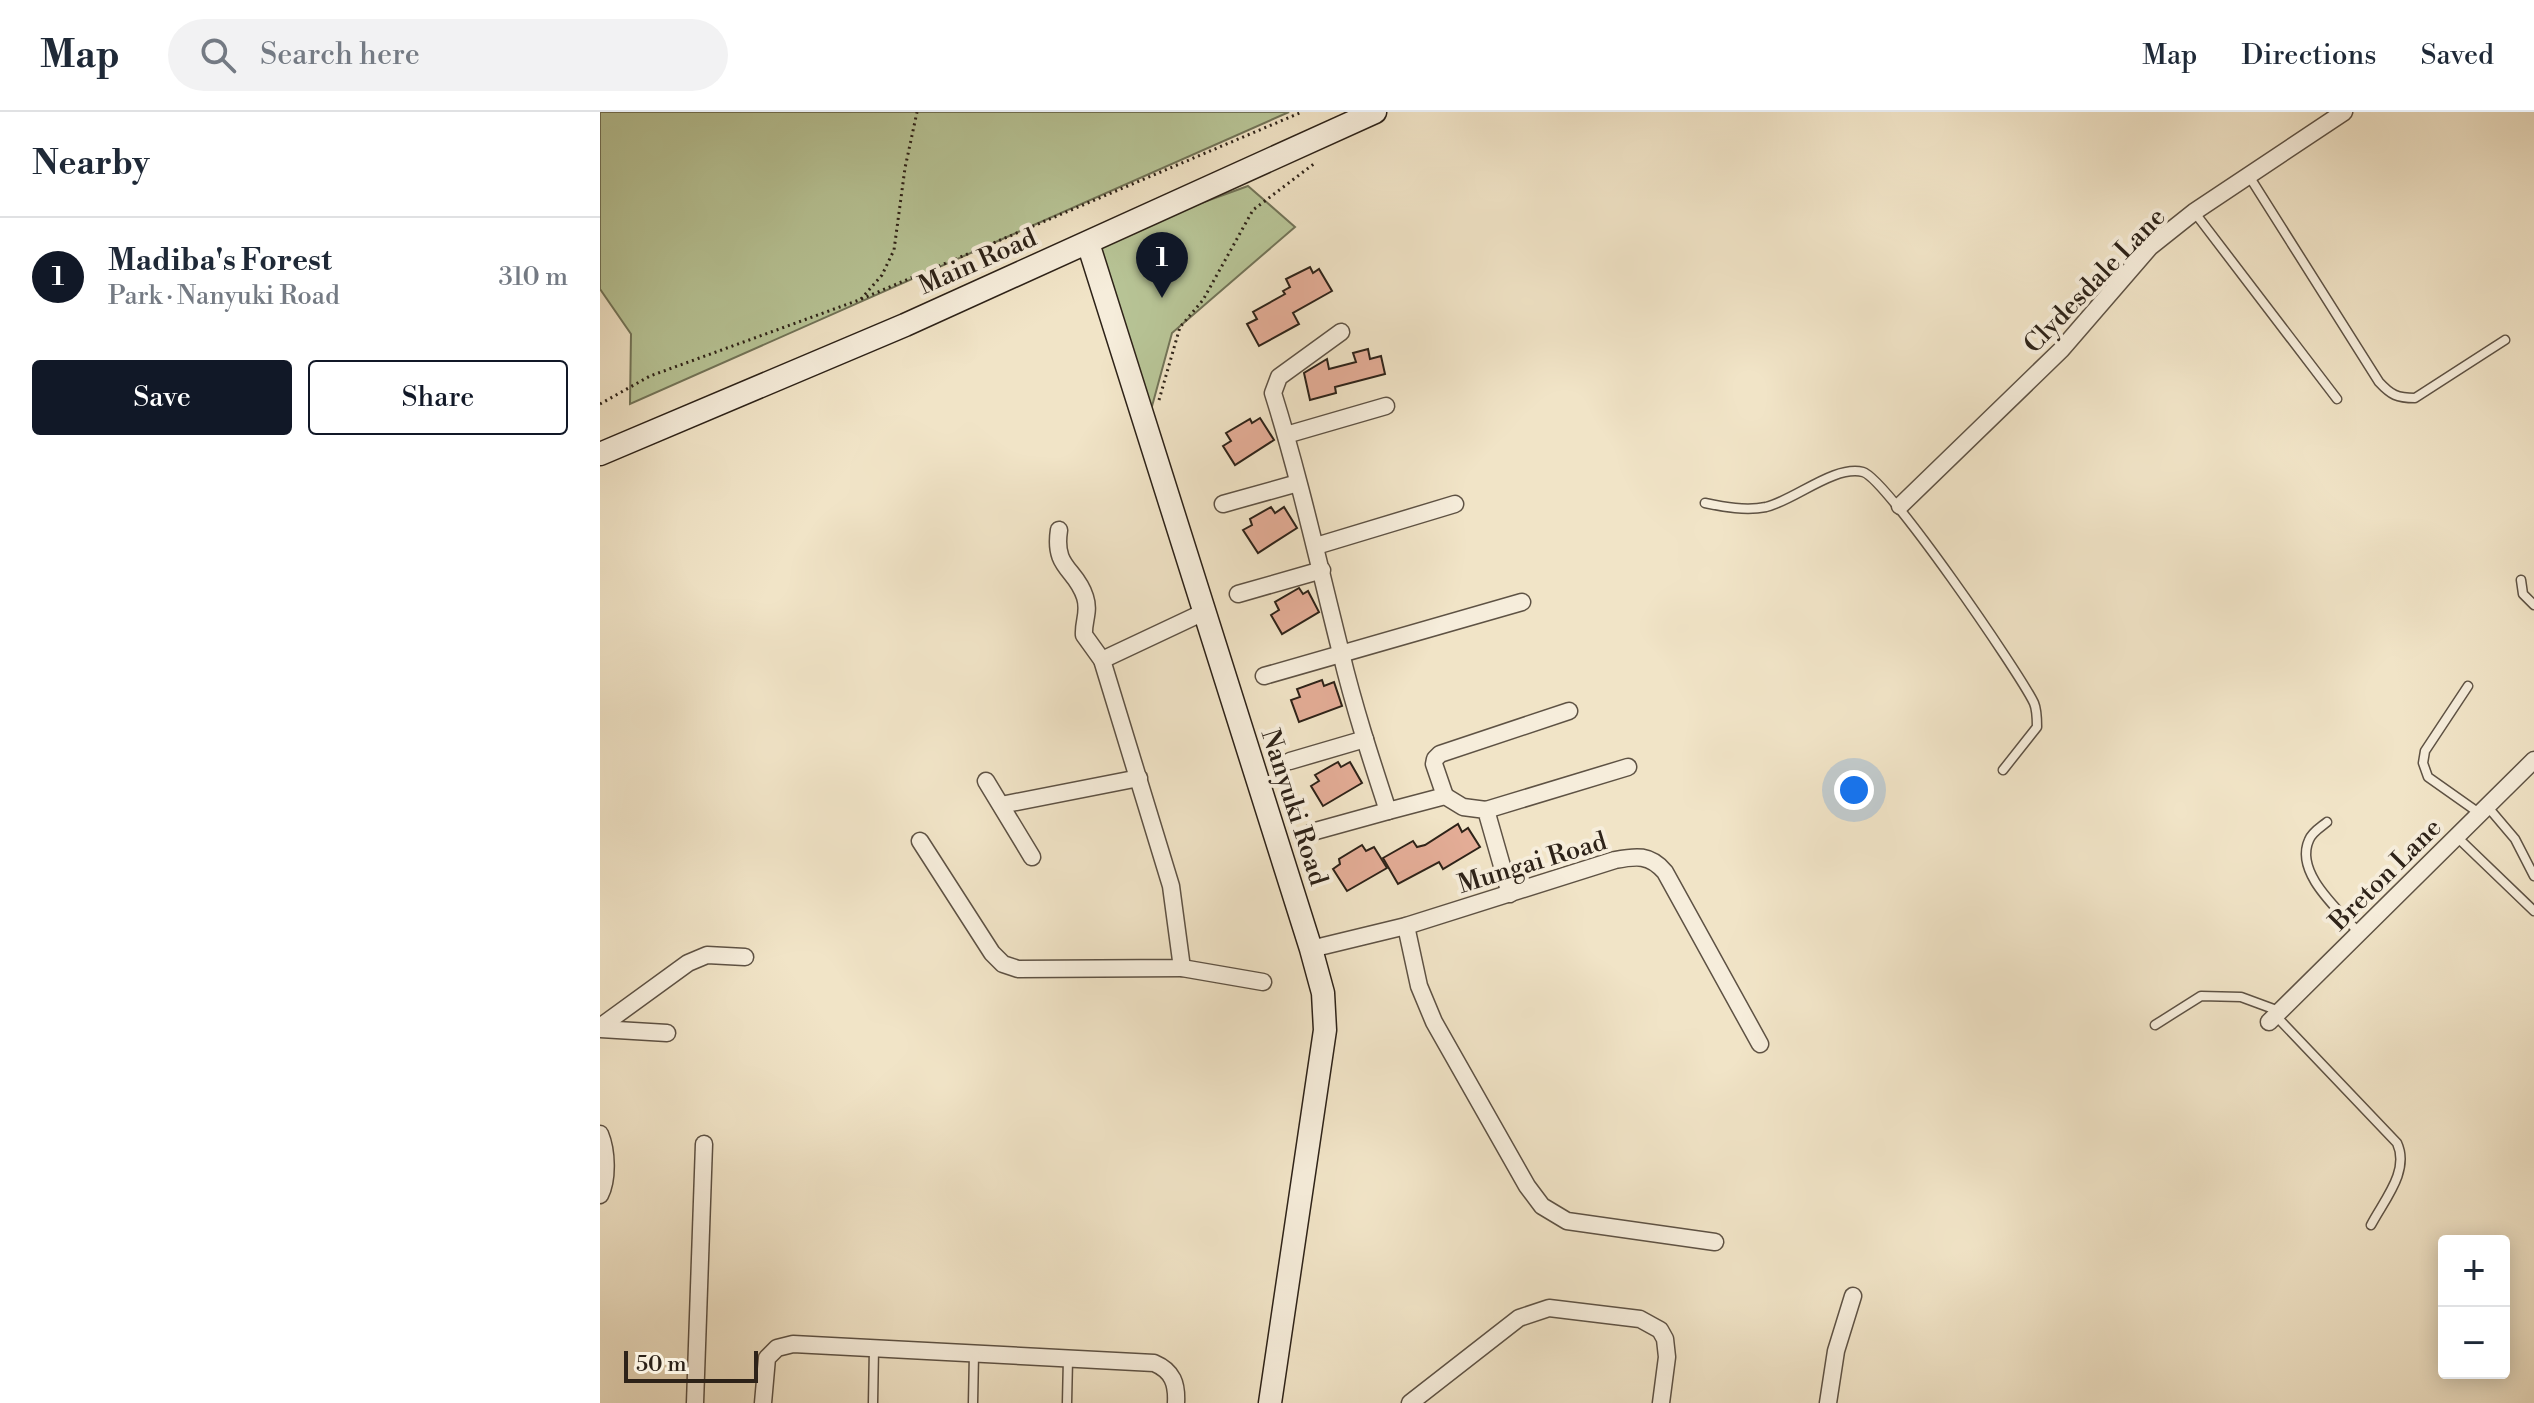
<!DOCTYPE html>
<meta charset="utf-8">
<style>
body{margin:0;font-family:"Libre Bodoni",serif;background:#f2f2f3;color:#1f2937}
.controls{position:absolute;right:24px;bottom:24px;display:grid;overflow:hidden;border-radius:8px;box-shadow:0 4px 20px #0003}
.controls button{width:72px;height:72px;display:grid;place-items:center;padding:0;border:0;border-bottom:2px solid #e0e1e3;background:#fff;color:#1f2937;font:40px sans-serif}
.scale{position:absolute;left:24px;bottom:20px;width:134px;box-sizing:border-box;padding-left:8px;border:4px solid #2d2218;border-top:0;font-size:22px;line-height:28px;white-space:nowrap;color:#2d2218;-webkit-text-stroke:6px #f6eddb;paint-order:stroke}
.you{position:absolute;left:1254px;top:678px;width:28px;height:28px;margin:-20px;border:6px solid #fff;border-radius:50%;background:#1a73e8;box-shadow:0 0 0 12px #1a73e833}
.badge{display:grid;place-items:center;width:52px;height:52px;border-radius:50%;background:#111827;color:#fff;font-size:26px;font-weight:700}
.pin{position:absolute;translate:-50% -66px;filter:drop-shadow(0 2px 4px #0008)}
.pin::after{content:'';position:absolute;top:42px;width:28px;height:24px;background:inherit;clip-path:polygon(0 0,100% 0,50% 100%)}
.list{margin:0;padding:0;list-style:none}
h2{display:flex;justify-content:space-between;align-items:center;height:104px;margin:0;padding:0 32px;font-size:34px}
h2 small{font-size:26px;font-weight:400;color:#747a83}
.list li{display:grid;grid-template-columns:52px 1fr auto;gap:24px;align-items:center;box-sizing:border-box;height:120px;padding:0 32px;border-top:2px solid #e0e1e3}
.list b{display:block;font-size:30px;white-space:nowrap}
.list p{margin:0;font-size:26px;white-space:nowrap;color:#747a83}
.list em{font-size:26px;font-style:normal;color:#747a83}
.actions{display:flex;gap:16px;padding:24px 32px}
.actions a{flex:1;padding:18px 0;border:2px solid #111827;border-radius:8px;text-align:center;font-size:28px;color:#111827}
.actions .main{background:#111827;color:#fff}
.icon{flex:none;width:44px;height:44px;fill:none;stroke:currentColor;stroke-width:2;stroke-linecap:round;stroke-linejoin:round}
.map{position:relative;flex:none;width:1934px;height:1291px;overflow:hidden}
header{display:flex;align-items:center;gap:48px;box-sizing:border-box;height:112px;padding:0 40px;background:#fff;border-bottom:2px solid #e0e1e3}
header strong{font-size:38px}
nav{display:flex;gap:44px;margin-inline-start:auto;font-size:28px}
.search{width:560px;height:72px;background:#f2f2f3;display:flex;align-items:center;gap:20px;box-sizing:border-box;padding:0 28px;border-radius:44px;color:#747a83;font-size:30px}
main{display:flex}
aside{flex:1;background:#fff}
.map>svg:first-child{display:block}
.green{fill:#b8c597;stroke:#727458;stroke-width:2}
.building{fill:#e4ad97;stroke:#2d2218;stroke-width:2}
.lines{fill:none;stroke-linecap:round;stroke-linejoin:round}
.lane-casing{stroke:#5e5244;stroke-width:11}
.street-casing{stroke:#5e5244;stroke-width:19}
.secondary-casing{stroke:#2d2218;stroke-width:25}
.path{stroke:#2d2218;stroke-width:3;stroke-dasharray:2 4;stroke-linecap:butt}
.lane{stroke:#f6eddb;stroke-width:8}
.street{stroke:#f6eddb;stroke-width:16}
.secondary{stroke:#f6eddb;stroke-width:22}
.labels{text-anchor:middle;stroke-width:8;stroke-linejoin:round;paint-order:stroke}
.street-label{font-size:26px;fill:#2d2218;stroke:#f6eddb}
</style>
<header>
<strong>Map</strong>
<div class="search"><svg class="icon" aria-label="search" viewBox="0 0 24 24"><circle cx="10" cy="10" r="6"/><path d="M15 15l6 6"/></svg>Search here</div>
<nav><a>Map</a><a>Directions</a><a>Saved</a></nav>
</header>
<main>
<aside>
<h2>Nearby<small></small></h2>
<ul class="list">
<li><span class="badge">1</span><div><b>Madiba's Forest</b><p>Park · Nanyuki Road</p></div><em>310 m</em></li>
</ul>
<div class="actions"><a class="main">Save</a><a>Share</a></div>
</aside>
<div class="map">
<svg width="1934" height="1291" viewBox="0 0 1934 1291">
<rect width="100%" height="100%" fill="#f1e4c7"/>
<filter id="stains"><feTurbulence type="fractalNoise" baseFrequency=".0025" numOctaves="4"/><feColorMatrix values="0 0 0 0 .2 0 0 0 0 .09 0 0 0 0 .02 0 0 0 .5 -.17"/></filter>
<radialGradient id="worn" r=".72"><stop offset=".6" stop-color="#630" stop-opacity="0"/><stop offset="1" stop-color="#630" stop-opacity=".3"/></radialGradient>
<g class="green">
<path d="M0 0H689L30 292 31 222 0 177Z"/>
<path d="M648 74 695 115 572 221 551 298 498 150 501 134 513 123Z"/>
</g>
<g class="building">
<path d="M710 155 713 161 719 157 732 179 693 201 699 212 659 234 647 212 657 207 653 200 685 182 683 179 690 175 686 167Z"/>
<path d="M768 237 770 247 781 244 785 262 735 275 736 281 710 288 704 261 727 247 729 257 756 250 753 241Z"/>
<path d="M660 306 674 328 635 353 623 334 631 329 626 321 650 307 652 311Z"/>
<path d="M671 395 675 401 684 395 697 416 658 441 643 418 652 413 650 407Z"/>
<path d="M699 476 703 482 708 479 719 500 682 522 671 503 679 498 675 490Z"/>
<path d="M722 568 724 574 734 570 742 594 699 610 691 588 700 585 697 577Z"/>
<path d="M738 650 741 655 750 650 762 671 723 694 711 674 719 669 715 663Z"/>
<path d="M858 712 862 720 868 716 880 735 843 757 839 750 798 772 783 746 813 729 817 735 825 733Z"/>
<path d="M762 733 766 739 774 735 787 756 747 779 733 757 740 752 739 747Z"/>
</g>
<g class="lines">
<defs>
<g id="lane">
<path d="M1649 64 1779 270C1791 283 1797 286 1815 286L1905 228"/>
<path d="M1595 101 1737 287"/>
<path d="M1105 391C1124 395 1146 399 1166 395 1195 388 1234 353 1263 360 1286 366 1419 560 1434 591 1437 598 1437 607 1437 615L1403 658"/>
<path d="M1921 468 1923 482 1934 493"/>
<path d="M1868 574 1825 639 1823 651 1828 665 1879 701"/>
<path d="M1887 694 1915 727 1934 764"/>
<path d="M1727 710C1721 715 1712 720 1709 728 1694 761 1739 798 1759 821"/>
<path d="M1857 725 1934 799"/>
<path d="M1676 904 1797 1031C1810 1059 1784 1088 1771 1113"/>
<path d="M1555 913 1601 884 1641 885 1679 899"/>
<path d="M273 1291 274 1236"/>
<path d="M373 1291 374 1242"/>
<path d="M467 1291 468 1247"/>
</g>
<g id="street">
<path d="M741 220 679 265 673 281C700 367 719 454 741 541 754 595 771 647 788 699L845 684 863 695 886 698 910 782"/>
<path d="M686 323 786 294"/>
<path d="M623 392 698 371"/>
<path d="M1300 394 1461 238 1550 135 1594 100 1744 0"/>
<path d="M716 434 855 392"/>
<path d="M638 482 722 458"/>
<path d="M502 548 604 500"/>
<path d="M664 564 922 490"/>
<path d="M690 649 765 627"/>
<path d="M386 669 432 745"/>
<path d="M845 684 834 652 835 647 840 642 969 599"/>
<path d="M401 693 539 666"/>
<path d="M886 698 1028 655"/>
<path d="M712 720 788 699"/>
<path d="M320 729 392 841 403 852 418 857 582 856 571 774 502 548 484 523C483 509 490 500 485 485 476 456 453 457 459 418"/>
<path d="M806 814 819 874 834 910 927 1074 942 1094 967 1109 1115 1130"/>
<path d="M711 837 806 814 1015 748C1036 744 1050 742 1065 760L1160 932"/>
<path d="M582 856 663 870"/>
<path d="M1669 910 1934 648"/>
<path d="M0 915 88 851 107 843 145 845"/>
<path d="M0 917 67 921"/>
<path d="M0 1022C7 1039 8 1067 0 1083"/>
<path d="M95 1291 104 1032"/>
<path d="M163 1291 167 1246 177 1236 193 1232 554 1251C573 1259 577 1272 576 1291"/>
<path d="M810 1291 919 1206 949 1196 1040 1207 1060 1218 1065 1227 1067 1245 1061 1291"/>
<path d="M1228 1291 1236 1239 1253 1184"/>
</g>
<g id="secondary">
<path d="M488 131 711 837 723 881 725 918 670 1291"/>
<path d="M0 342 305 213 775 0"/>
</g>
</defs>
<use href="#lane" class="lane-casing"/>
<use href="#street" class="street-casing"/>
<use href="#secondary" class="secondary-casing"/>
<g class="path">
<path d="M261 187 282 163 294 138 305 56 317 0"/>
<path d="M559 288 580 215 603 188 653 98 715 51"/>
<path d="M0 292 50 264 259 188 702 0"/>
</g>
<use href="#lane" class="lane"/>
<use href="#street" class="street"/>
<use href="#secondary" class="secondary"/>
</g>
<g class="labels">
<g class="street-label">
<text transform="translate(377 149) rotate(-24)" y="9">Main Road</text>
<text transform="translate(1494 168) rotate(-46)" y="9">Clydesdale Lane</text>
<text transform="translate(695 695) rotate(72)" y="9">Nanyuki Road</text>
<text transform="translate(932 750) rotate(-17)" y="9">Mungai Road</text>
<text transform="translate(1785 762) rotate(-45)" y="9">Breton Lane</text>
</g>
</g>
<rect width="100%" height="100%" filter="url(#stains)"/>
<rect width="100%" height="100%" fill="url(#worn)"/>
</svg>
<div class="controls">
<button>+</button>
<button>−</button>
</div>
<div class="scale">50 m</div>
<div class="you"></div>
<div class="pin badge" style="left:562px;top:186px">1</div>
</div>
</main>
